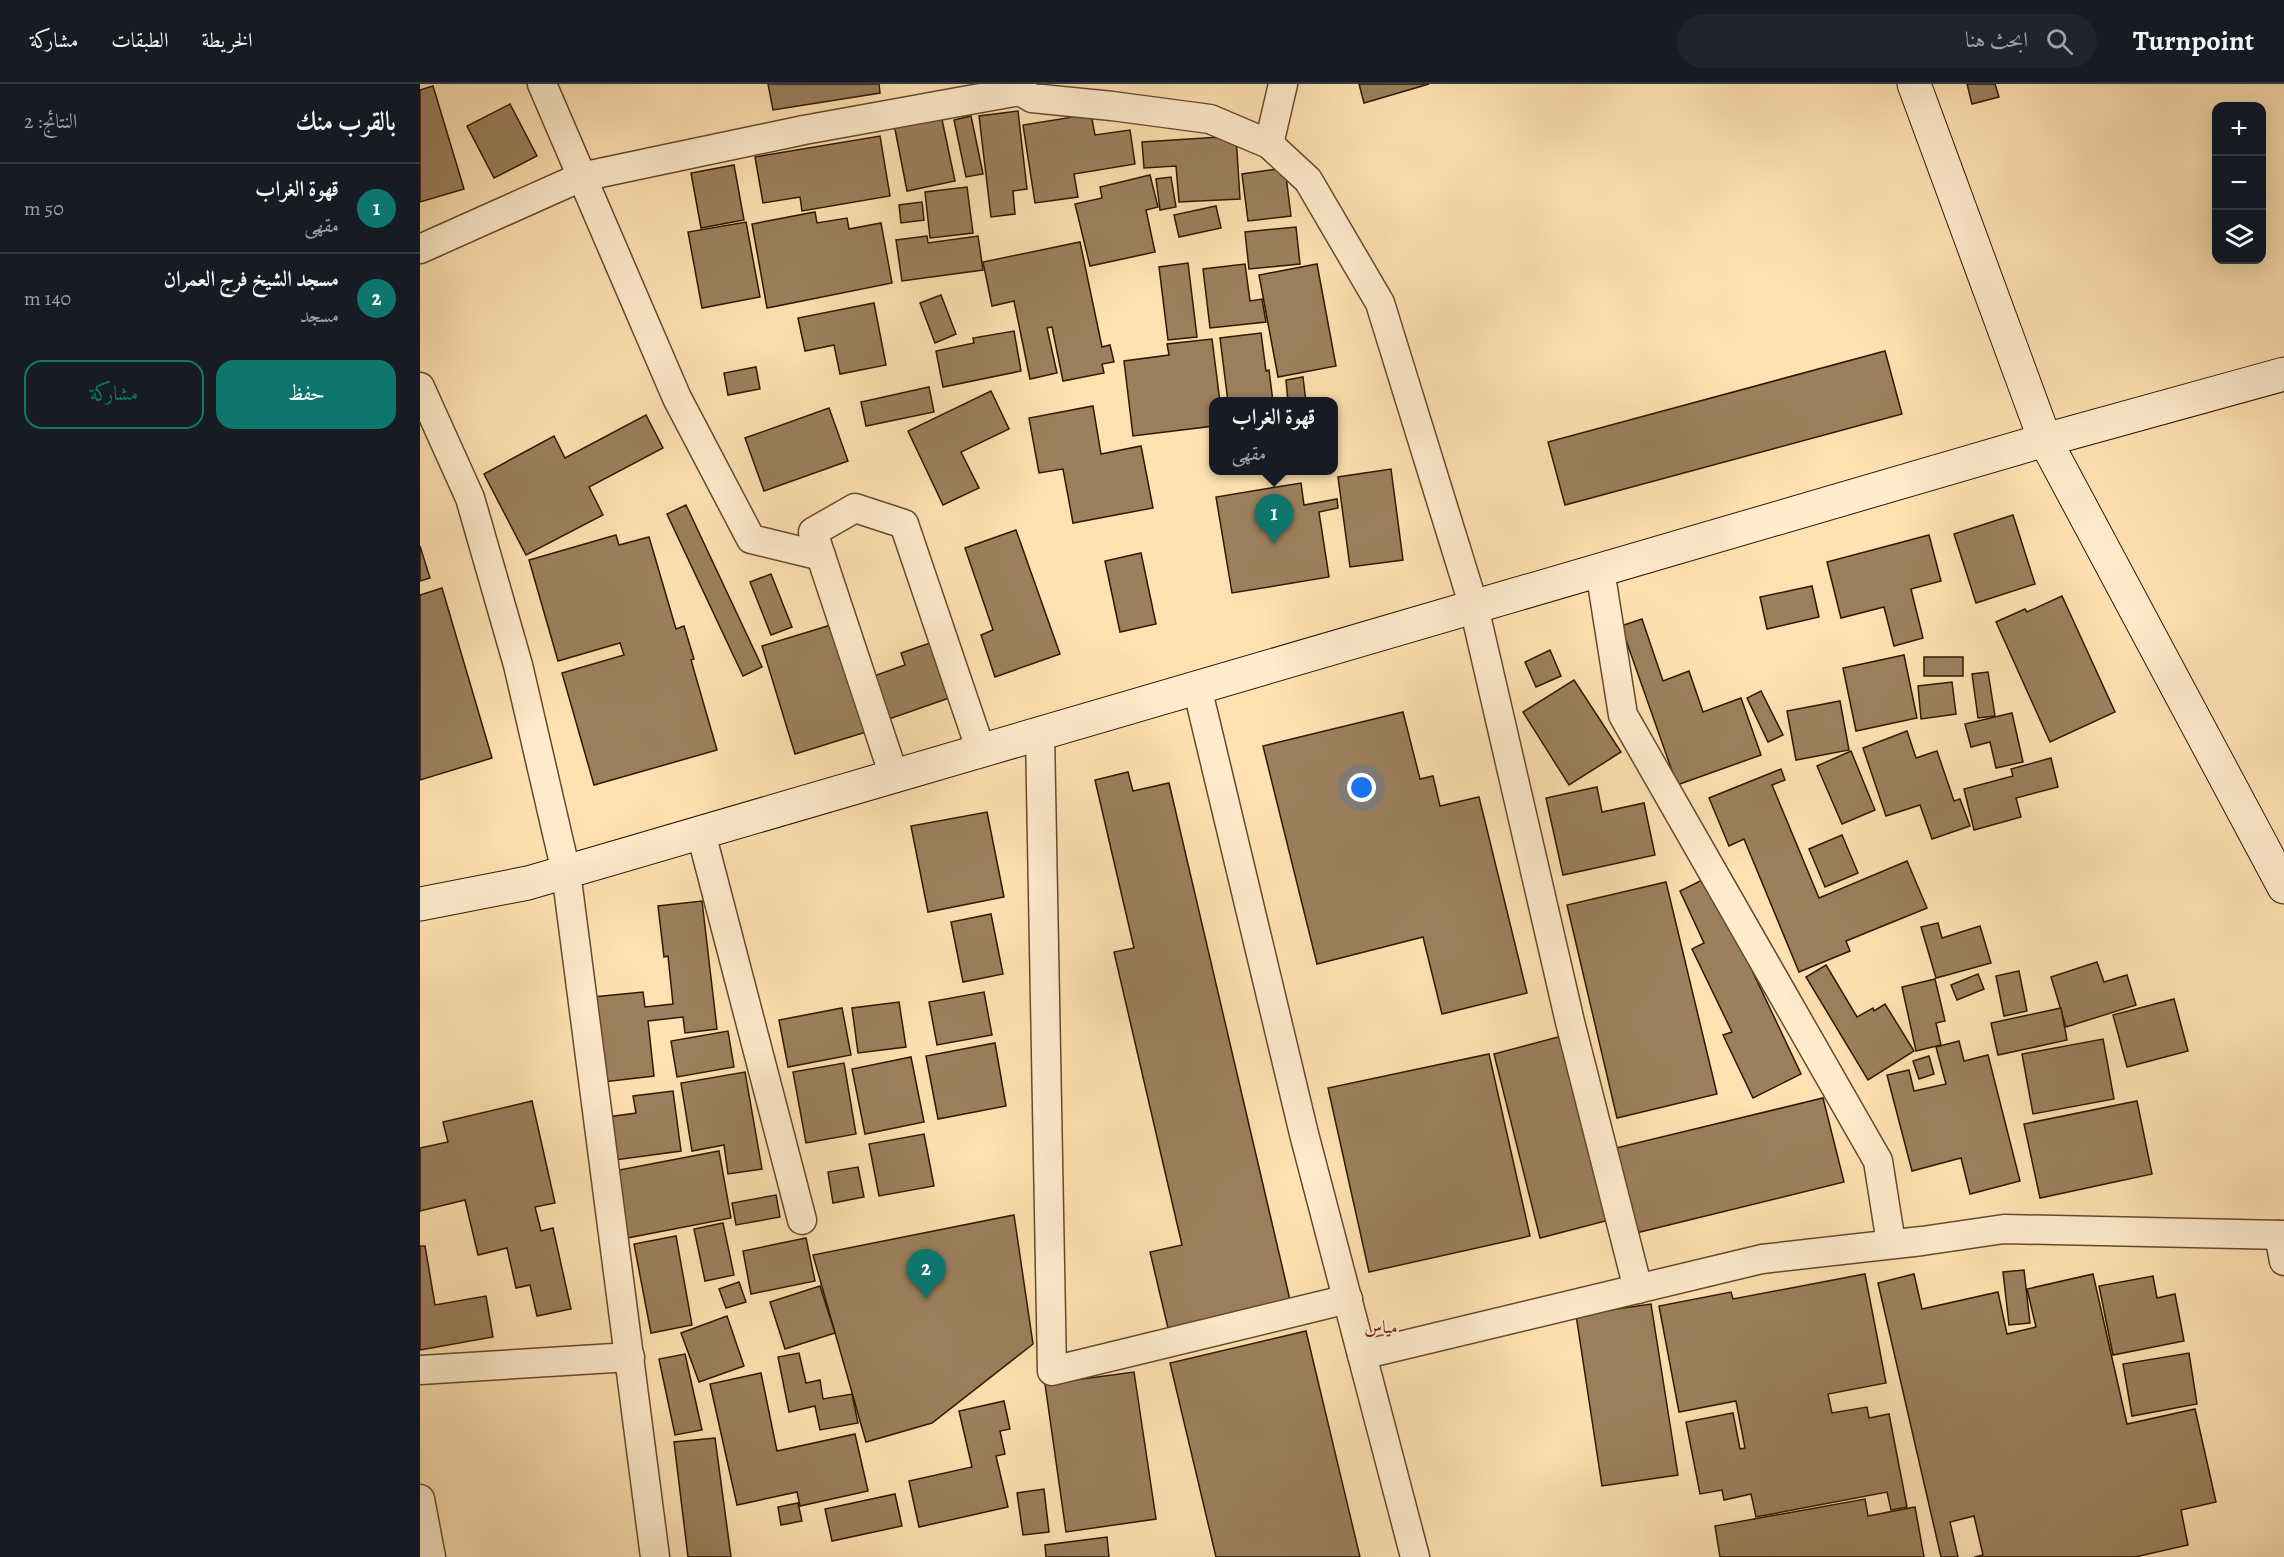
<!DOCTYPE html>
<html lang="ar">
<meta charset="utf-8">
<style>
body{margin:0;font-family:Alegreya,Amiri,serif;background:#20242c;color:#f1f3f6;direction:rtl}
.controls{position:absolute;right:18px;top:18px;display:grid;overflow:hidden;border-radius:12px;box-shadow:0 6px 24px #0002}
.controls button{width:54px;height:54px;display:grid;place-items:center;padding:0;border:0;border-bottom:2px solid #363941;background:#171b24;color:#f1f3f6;font:30px sans-serif}
.you{position:absolute;left:942px;top:704px;width:21px;height:21px;margin:-15px;border:4px solid #fff;border-radius:50%;background:#1a73e8;box-shadow:0 0 0 9px #1a73e833}
.badge{display:grid;place-items:center;width:39px;height:39px;border-radius:50%;background:#0f766e;color:#fff;font-size:20px;font-weight:700}
.pin{position:absolute;translate:-50% -50px;filter:drop-shadow(0 2px 3px #0008)}
.pin::after{content:'';position:absolute;top:32px;width:21px;height:18px;background:inherit;clip-path:polygon(0 0,100% 0,50% 100%)}
.popup{position:absolute;left:789px;top:313px;width:129px;height:78px;box-sizing:border-box;display:grid;place-content:center;border-radius:12px;background:#171b24;filter:drop-shadow(0 2px 4px #0005);font-size:20px;white-space:nowrap;color:#9ea1a6}
.popup b{font-size:22px;color:#f1f3f6}
.popup::after{content:'';position:absolute;left:50%;top:100%;margin-left:-12px;border:12px solid transparent;border-top-color:#171b24}
.list{margin:0;padding:0;list-style:none}
h2{display:flex;justify-content:space-between;align-items:center;height:78px;margin:0;padding:0 24px;font-size:26px}
h2 small{font-size:20px;font-weight:400;color:#9ea1a6}
.list li{display:grid;grid-template-columns:39px 1fr auto;gap:18px;align-items:center;box-sizing:border-box;height:90px;padding:0 24px;border-top:2px solid #363941}
.list b{display:block;font-size:22px;white-space:nowrap}
.list p{margin:0;font-size:20px;white-space:nowrap;color:#9ea1a6}
.list em{font-size:20px;font-style:normal;color:#9ea1a6}
.actions{display:flex;gap:12px;padding:18px 24px}
.actions a{flex:1;padding:14px 0;border:2px solid #0f766e;border-radius:18px;text-align:center;font-size:21px;color:#0f766e}
.actions .main{background:#0f766e;color:#fff}
.icon{flex:none;width:33px;height:33px;fill:none;stroke:currentColor;stroke-width:2;stroke-linecap:round;stroke-linejoin:round}
.map{position:relative;flex:none;width:1864px;height:1473px;overflow:hidden;direction:ltr}
header{display:flex;align-items:center;gap:36px;box-sizing:border-box;height:84px;padding:0 30px;background:#171b24;border-bottom:2px solid #363941}
header strong{font-size:28px}
nav{display:flex;gap:33px;margin-inline-start:auto;font-size:21px}
.search{width:420px;height:54px;background:#20242c;display:flex;align-items:center;gap:15px;box-sizing:border-box;padding:0 21px;border-radius:33px;color:#9ea1a6;font-size:22px}
main{display:flex}
aside{flex:1;background:#171b24}
.map>svg:first-child{display:block}
.building{fill:#9c805d;stroke:#311700;stroke-width:1.5}
.lines{fill:none;stroke-linecap:round;stroke-linejoin:round}
.street-casing{stroke:#644a2c;stroke-width:31}
.secondary-casing{stroke:#311700;stroke-width:35}
.street{stroke:#ffeccd;stroke-width:28}
.secondary{stroke:#ffeccd;stroke-width:33}
.labels{text-anchor:middle;stroke-width:4.5;stroke-linejoin:round;paint-order:stroke}
.neighbourhood-label{font-size:18px;fill:#7a1f14;stroke:#ffeccd}
</style>
<header>
<strong>Turnpoint</strong>
<div class="search"><svg class="icon" aria-label="search" viewBox="0 0 24 24"><circle cx="10" cy="10" r="6"/><path d="M15 15l6 6"/></svg>ابحث هنا</div>
<nav><a>الخريطة</a><a>الطبقات</a><a>مشاركة</a></nav>
</header>
<main>
<div class="map">
<svg width="1864" height="1473" viewBox="0 0 1864 1473">
<rect width="100%" height="100%" fill="#ffe1b2"/>
<filter id="stains"><feTurbulence type="fractalNoise" baseFrequency=".00333" numOctaves="4"/><feColorMatrix values="0 0 0 0 .2 0 0 0 0 .09 0 0 0 0 .02 0 0 0 .5 -.17"/></filter>
<radialGradient id="worn" r=".72"><stop offset=".6" stop-color="#630" stop-opacity="0"/><stop offset="1" stop-color="#630" stop-opacity=".3"/></radialGradient>
<g class="building">
<path d="M348 0H459L460 9 353 26Z"/>
<path d="M939 0H1009L944 19Z"/>
<path d="M1547 0H1575L1579 13 1552 20Z"/>
<path d="M13 2 44 105 0 118V6Z"/>
<path d="M90 20 117 72 74 94 47 42Z"/>
<path d="M598 27 607 105 593 107 595 130 571 133 559 32Z"/>
<path d="M671 30 675 51 710 46 715 80 654 90 658 113 615 119 603 41Z"/>
<path d="M521 31 535 97 487 107 474 40Z"/>
<path d="M551 32 563 90 546 93 534 36Z"/>
<path d="M460 52 470 112 382 127 380 113 343 119 335 73Z"/>
<path d="M816 52 820 115 759 118 756 82 724 84 722 58Z"/>
<path d="M314 81 324 136 281 144 271 89Z"/>
<path d="M865 84 871 132 828 137 822 90Z"/>
<path d="M730 91 738 123 726 126 735 168 670 182 655 120 682 114 680 103Z"/>
<path d="M751 93 756 123 740 126 736 95Z"/>
<path d="M547 103 553 149 510 154 505 108Z"/>
<path d="M502 118 504 136 481 139 479 121Z"/>
<path d="M796 122 801 144 759 153 754 131Z"/>
<path d="M395 128 397 139 427 134 429 145 461 139 472 199 347 224 332 140Z"/>
<path d="M326 138 340 213 282 224 268 148Z"/>
<path d="M876 143 880 180 829 185 825 148Z"/>
<path d="M507 152 508 159 558 152 563 186 482 197 476 156Z"/>
<path d="M660 158 682 263 690 261 694 278 682 280 684 289 643 297 632 243 627 244 637 289 610 295 594 217 572 222 563 178Z"/>
<path d="M768 179 777 253 748 256 739 183Z"/>
<path d="M825 180 830 217 842 215 846 238 790 244 783 185Z"/>
<path d="M897 180 916 282 858 293 839 191Z"/>
<path d="M521 211 536 250 515 259 500 219Z"/>
<path d="M454 219 466 281 420 290 414 261 385 267 378 234Z"/>
<path d="M594 247 601 287 523 303 516 267 554 259 553 254Z"/>
<path d="M841 249 846 287 849 286 853 318H808L800 254Z"/>
<path d="M792 255 800 318H794V342L713 352 704 277 749 271 747 260Z"/>
<path d="M1465 267 1482 330 1145 421 1128 358Z"/>
<path d="M336 283 340 305 308 311 304 289Z"/>
<path d="M883 293 886 318H868L866 296Z"/>
<path d="M509 303 514 328 446 342 441 318Z"/>
<path d="M571 307 589 345 541 368 559 404 523 421 488 347Z"/>
<path d="M673 322 681 370 721 362 733 424 653 439 643 385 619 389 609 334Z"/>
<path d="M409 324 428 377 344 407 325 354Z"/>
<path d="M226 331 243 364 169 403 183 431 106 471 64 390 134 352 145 374Z"/>
<path d="M971 385 983 476 930 483 918 393Z"/>
<path d="M881 399 884 421 917 415 918 424 899 428 909 493 812 509 796 413Z"/>
<path d="M266 421 342 583 323 592 247 430Z"/>
<path d="M1593 431 1615 500 1556 519 1534 450Z"/>
<path d="M596 446 640 570 575 593 561 551 573 546 545 464Z"/>
<path d="M196 451 199 461 229 453 256 545 264 542 274 575 271 576 297 666 174 701 142 589 204 571 200 559 138 577 109 476Z"/>
<path d="M1509 451 1521 497 1491 505 1503 554 1474 562 1464 523 1421 534 1407 478Z"/>
<path d="M0 462 10 494 0 497Z"/>
<path d="M721 469 736 540 700 548 685 477Z"/>
<path d="M351 490 372 543 351 551 330 498Z"/>
<path d="M1392 502 1399 533 1347 545 1340 513Z"/>
<path d="M22 504 72 674 0 696V511Z"/>
<path d="M1642 512 1695 628 1630 658 1576 538 1605 525 1607 528Z"/>
<path d="M1222 535 1243 597 1269 587 1283 628 1321 614 1341 671 1257 701 1201 542Z"/>
<path d="M414 540 446 648 375 670 342 562Z"/>
<path d="M513 558 532 613 466 636 451 593 485 581 481 569Z"/>
<path d="M1130 566 1141 592 1116 603 1105 578Z"/>
<path d="M1484 571 1497 634 1436 647 1423 584Z"/>
<rect x="1504" y="573" width="39" height="19"/>
<path d="M1568 588 1575 632 1558 634 1552 590Z"/>
<path d="M1154 596 1201 668 1149 701 1103 628Z"/>
<path d="M1532 598 1536 630 1501 635 1498 602Z"/>
<path d="M1341 607 1363 651 1348 658 1327 614Z"/>
<path d="M1420 617 1429 666 1376 676 1367 627Z"/>
<path d="M983 628 1000 695 1013 692 1020 722 1059 713 1107 909 1022 930 1003 853 897 880 843 662Z"/>
<path d="M1592 629 1603 678 1576 684 1570 658 1551 663 1545 640Z"/>
<path d="M1487 647 1496 674 1517 667 1534 717 1540 715 1550 742 1512 755 1500 721 1466 732 1443 664Z"/>
<path d="M1431 667 1455 726 1422 740 1397 682Z"/>
<path d="M1631 674 1638 703 1596 714 1601 733 1554 746 1544 705 1593 692 1591 685Z"/>
<path d="M1361 685 1365 696 1352 701 1399 814 1487 777 1507 824 1426 857 1430 867 1379 888 1324 755 1309 762 1289 714Z"/>
<path d="M708 688 713 707 749 699 870 1216 748 1244 730 1168 762 1161 694 868 714 864 675 696Z"/>
<path d="M1177 703 1182 728 1224 719 1235 771 1143 791 1126 714Z"/>
<path d="M567 728 584 813 508 828 491 742Z"/>
<path d="M1422 751 1438 789 1405 803 1389 765Z"/>
<path d="M1288 793 1381 990 1333 1014 1303 951 1312 948 1272 865 1284 859 1260 807Z"/>
<path d="M1246 798 1297 1010 1197 1034 1147 821Z"/>
<path d="M282 817 297 945 265 949 263 933 228 937 234 992 183 998 173 913 223 908 225 923 253 920 248 872 244 873 238 822Z"/>
<path d="M571 830 583 890 543 898 531 838Z"/>
<path d="M1518 839 1522 854 1560 842 1571 879 1516 894 1501 843Z"/>
<path d="M1677 878 1684 898 1707 891 1716 921 1646 943 1631 893Z"/>
<path d="M1406 881 1437 933 1453 924 1454 927 1465 920 1494 967 1448 996 1386 893Z"/>
<path d="M1599 887 1607 927 1584 932 1576 892Z"/>
<path d="M1558 890 1564 905 1537 916 1531 901Z"/>
<path d="M1515 895 1525 937 1516 939 1521 961 1496 967 1482 903Z"/>
<path d="M564 908 572 951 517 961 509 918Z"/>
<path d="M1754 915 1768 967 1707 983 1693 931Z"/>
<path d="M479 918 486 963 438 969 432 924Z"/>
<path d="M422 924 431 971 368 983 359 936Z"/>
<path d="M1641 924 1647 956 1578 971 1571 939Z"/>
<path d="M308 947 314 983 257 993 251 957Z"/>
<path d="M1146 951 1193 1135 1120 1154 1074 970Z"/>
<path d="M1683 955 1694 1015 1613 1030 1602 970Z"/>
<path d="M1539 957 1544 977 1568 971 1600 1097 1550 1110 1541 1074 1492 1087 1467 991 1489 986 1494 1007 1526 1000 1516 963Z"/>
<path d="M575 959 586 1022 518 1035 506 972Z"/>
<path d="M1069 970 1110 1152 949 1188 908 1004Z"/>
<path d="M1509 972 1514 990 1499 995 1493 977Z"/>
<path d="M491 973 504 1038 445 1050 432 985Z"/>
<path d="M424 979 436 1050 386 1059 373 988Z"/>
<path d="M325 988 342 1085 308 1090 304 1061 272 1067 261 999Z"/>
<path d="M253 1007 261 1067 195 1076 188 1033 216 1029 213 1012Z"/>
<path d="M1403 1014 1424 1098 1216 1149 1196 1064Z"/>
<path d="M112 1017 135 1119 115 1123 121 1147 133 1144 151 1225 117 1232 110 1201 96 1204 87 1164 58 1171 45 1116 0 1127V1064L28 1058 23 1038Z"/>
<path d="M1717 1017 1732 1090 1620 1114 1604 1040Z"/>
<path d="M504 1050 514 1102 459 1112 449 1060Z"/>
<path d="M299 1067 311 1134 207 1154 194 1087Z"/>
<path d="M438 1083 444 1113 413 1119 408 1088Z"/>
<path d="M356 1111 360 1133 316 1141 312 1119Z"/>
<path d="M594 1131 613 1260 512 1339 446 1358 393 1171Z"/>
<path d="M303 1139 314 1191 285 1197 274 1145Z"/>
<path d="M256 1152 272 1241 231 1249 214 1160Z"/>
<path d="M386 1154 395 1197 331 1210 323 1167Z"/>
<path d="M0 1162H5L15 1221 66 1212 73 1253 0 1266Z"/>
<path d="M1604 1186 1610 1239 1589 1241 1583 1188Z"/>
<path d="M1445 1190 1466 1299 1408 1310 1412 1329 1447 1323 1449 1334 1469 1330 1487 1423 1471 1426 1467 1408 1336 1433 1331 1410 1304 1416 1302 1406 1280 1410 1266 1338 1313 1329 1320 1365 1325 1364 1316 1317 1259 1328 1239 1222 1311 1208 1313 1215Z"/>
<path d="M1494 1190 1502 1225 1578 1208 1587 1250 1616 1243 1607 1205 1673 1190 1707 1340 1775 1325 1796 1418 1761 1426 1768 1461 1715 1473H1554L1563 1471 1554 1432 1530 1438 1538 1473H1521L1458 1199Z"/>
<path d="M1733 1192 1737 1214 1755 1210 1764 1257 1693 1271 1679 1202Z"/>
<path d="M319 1198 326 1218 306 1224 299 1205Z"/>
<path d="M400 1202 415 1249 365 1265 350 1218Z"/>
<path d="M1231 1220 1258 1391 1182 1402 1156 1231Z"/>
<path d="M307 1232 324 1282 279 1298 261 1249Z"/>
<path d="M886 1247 940 1473H796L750 1279Z"/>
<path d="M379 1269 386 1299 400 1296 403 1315 432 1310 438 1339 400 1346 395 1322 369 1328 358 1273Z"/>
<path d="M1769 1269 1777 1320 1712 1332 1703 1280Z"/>
<path d="M265 1270 282 1346 255 1351 239 1275Z"/>
<path d="M714 1288 736 1435 646 1448 625 1300Z"/>
<path d="M341 1289 357 1367 435 1350 448 1407 380 1422 377 1408 317 1421 290 1300Z"/>
<path d="M584 1317 590 1345 580 1347 585 1370 576 1372 588 1423 499 1443 489 1397 552 1383 539 1327Z"/>
<path d="M295 1354 311 1473H268L254 1358Z"/>
<path d="M624 1405 629 1448 603 1451 597 1409Z"/>
<path d="M475 1410 482 1442 412 1457 405 1425Z"/>
<path d="M1445 1415 1448 1432 1495 1423 1504 1473H1300L1295 1442Z"/>
<path d="M378 1419 382 1437 361 1441 358 1423Z"/>
<path d="M687 1453 689 1473H626L625 1461Z"/>
</g>
<g class="lines">
<defs>
<g id="street">
<path d="M122 0 257 314 331 455 401 472"/>
<path d="M587 0 612 14 692 22 790 35 849 60 888 96 960 219 1054 523 1150 938 1218 1205"/>
<path d="M849 60 863 0"/>
<path d="M0 165 161 93 384 46 599 7"/>
<path d="M0 303 50 414 98 581 146 788 235 1473"/>
<path d="M1180 486 1203 631 1458 1077 1471 1159"/>
<path d="M777 603 884 1050 995 1473"/>
<path d="M620 650 632 1287 928 1215"/>
<path d="M474 692 393 448 435 424 484 440 561 667"/>
<path d="M281 749 382 1136"/>
<path d="M1859 1151 1864 1177"/>
<path d="M942 1271 1342 1175 1502 1157 1584 1145 1864 1151"/>
<path d="M0 1286 210 1273"/>
<path d="M0 1415 11 1473"/>
</g>
<g id="secondary">
<path d="M1494 0 1625 356 1864 803"/>
<path d="M0 820 108 799 1625 356 1864 290"/>
</g>
</defs>
<use href="#street" class="street-casing"/>
<use href="#secondary" class="secondary-casing"/>
<use href="#street" class="street"/>
<use href="#secondary" class="secondary"/>
</g>
<g class="labels">
<g class="neighbourhood-label">
<text x="961" y="1249">مياس</text>
</g>
</g>
<rect width="100%" height="100%" filter="url(#stains)"/>
<rect width="100%" height="100%" fill="url(#worn)"/>
</svg>
<div class="controls">
<button>+</button>
<button>−</button>
<button><svg class="icon" aria-label="layers" viewBox="0 0 24 24"><path d="M12 4l9 5-9 5-9-5zM3 14l9 5 9-5"/></svg></button>
</div>
<div class="you"></div>
<div class="pin badge" style="left:854px;top:460px">1</div>
<div class="popup"><b>قهوة الغراب</b>مقهى</div>
<div class="pin badge" style="left:506px;top:1215px">2</div>
</div>
<aside>
<h2>بالقرب منك<small>النتائج: 2</small></h2>
<ul class="list">
<li><span class="badge">1</span><div><b>قهوة الغراب</b><p>مقهى</p></div><em>50 m</em></li>
<li><span class="badge">2</span><div><b>مسجد الشيخ فرج العمران</b><p>مسجد</p></div><em>140 m</em></li>
</ul>
<div class="actions"><a class="main">حفظ</a><a>مشاركة</a></div>
</aside>
</main>
